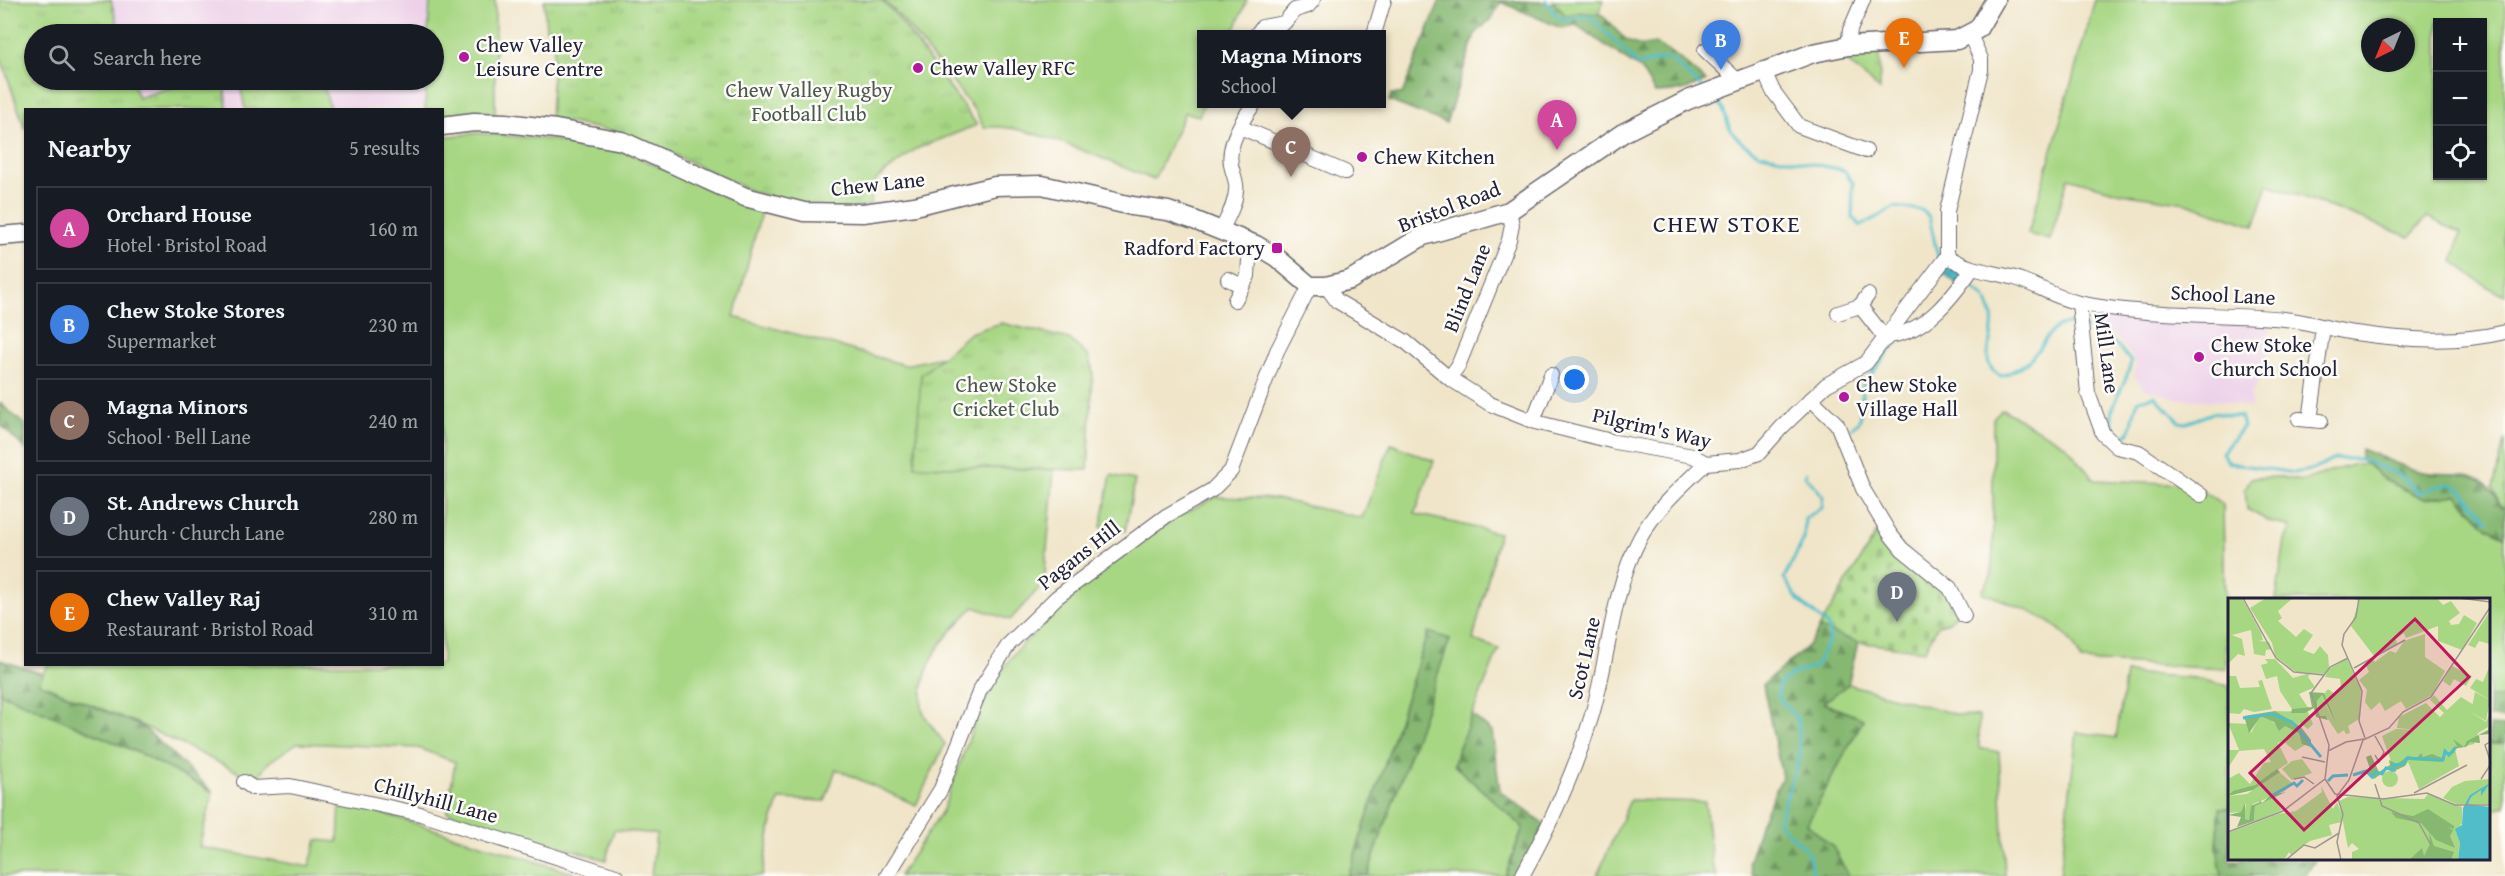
<!DOCTYPE html>
<meta charset="utf-8">
<style>
body{margin:0;font-family:"Gentium Book Plus",serif;background:#20242c;color:#f1f3f6}
.controls{position:absolute;right:18px;top:18px;display:grid;overflow:hidden;border-radius:0px;box-shadow:0 2px 4px #0004}
.controls button{width:54px;height:54px;display:grid;place-items:center;padding:0;border:0;border-bottom:2px solid #363941;background:#171b24;color:#f1f3f6;font:30px sans-serif}
.compass{position:absolute;left:2361px;top:18px;width:54px;height:54px;border-radius:50%;background:#171b24;box-shadow:0 2px 4px #0004;rotate:223deg}
.you{position:absolute;left:1575px;top:380px;width:21px;height:21px;margin:-15px;border:4px solid #fff;border-radius:50%;background:#1a73e8;box-shadow:0 0 0 9px #1a73e833}
.badge{display:grid;place-items:center;width:39px;height:39px;border-radius:50%;background:#d690ce;color:#fff;font-size:20px;font-weight:700}
.pin{position:absolute;translate:-50% -50px;filter:drop-shadow(0 2px 3px #0008)}
.pin::after{content:'';position:absolute;top:32px;width:21px;height:18px;background:inherit;clip-path:polygon(0 0,100% 0,50% 100%)}
.popup{position:absolute;left:1197px;top:30px;width:189px;height:78px;box-sizing:border-box;display:grid;place-content:center;border-radius:0px;background:#171b24;filter:drop-shadow(0 2px 4px #0005);font-size:20px;white-space:nowrap;color:#9ea1a6}
.popup b{font-size:22px;color:#f1f3f6}
.popup::after{content:'';position:absolute;left:50%;top:100%;margin-left:-12px;border:12px solid transparent;border-top-color:#171b24}
.list{margin:0;padding:0;list-style:none}
h2{display:flex;justify-content:space-between;align-items:center;height:78px;margin:0;padding:0 24px;font-size:26px}
h2 small{font-size:20px;font-weight:400;color:#9ea1a6}
.list li{display:grid;grid-template-columns:39px 1fr auto;gap:18px;align-items:center;box-sizing:border-box;height:84px;margin:0 12px 12px;padding:0 12px;border:2px solid #363941;border-radius:0px}
.list b{display:block;font-size:22px;white-space:nowrap}
.list p{margin:0;font-size:20px;white-space:nowrap;color:#9ea1a6}
.list em{font-size:20px;font-style:normal;color:#9ea1a6}
.icon{flex:none;width:33px;height:33px;fill:none;stroke:currentColor;stroke-width:2;stroke-linecap:round;stroke-linejoin:round}
.map{position:relative;flex:none;width:2505px;height:876px;overflow:hidden}
.search{position:absolute;background:#171b24;box-shadow:0 2px 4px #0004;left:24px;top:24px;width:420px;height:66px;display:flex;align-items:center;gap:15px;box-sizing:border-box;padding:0 21px;border-radius:33px;color:#9ea1a6;font-size:22px}
.panel{position:absolute;background:#171b24;box-shadow:0 2px 4px #0004;left:24px;top:108px;width:420px;height:558px;border-radius:0px}
.map>svg:first-child{display:block}
.built{fill:#edd1e9}
.grass{fill:#a8d784;stroke:#657c60;stroke-width:1.5;fill-rule:evenodd}
.forest{fill:url(#forest-firs);stroke:#546d56;stroke-width:1.5}
.cemetery{fill:url(#cemetery-stones);stroke:#657c60;stroke-width:1.5}
.park{fill:url(#park-tufts);stroke:#657c60;stroke-width:1.5}
.water{fill:url(#water-rules);stroke:#397082;stroke-width:1.5}
.lines{fill:none;stroke-linecap:round;stroke-linejoin:round}
.stream{stroke:#50bdc9;stroke-width:3}
.minor-casing{stroke:#6a666d;stroke-width:16}
.major-casing{stroke:#6a666d;stroke-width:21}
.minor{stroke:#fff;stroke-width:14}
.major{stroke:#fff;stroke-width:18}
.poi-dot{fill:#b5179e;stroke:#fdfcf7;stroke-width:2}
.labels{text-anchor:middle;stroke-width:5;stroke-linejoin:round;paint-order:stroke}
.poi-label{font-size:21px;fill:#22223b;stroke:#fdfcf7;text-anchor:start}
.park-label{font-size:21px;fill:#4a5851;stroke:#fdfcf7}
.street-label{font-size:21px;fill:#22223b;stroke:#fdfcf7}
.quarter-label{font-size:24px;letter-spacing:1.5px;fill:#22223b;stroke:#fdfcf7}
.inset-river{fill:none;stroke:#50bdc9;stroke-width:3}
.inset-road{fill:none;stroke:#9e9790;stroke-width:1.5}
.view{fill:#c2185b;fill-opacity:0.15;stroke:#c2185b;stroke-width:3}
.inset-edge{fill:none;stroke:#22223b;stroke-width:3}
</style>
<div class="map">
<svg width="2505" height="876" viewBox="0 0 2505 876">
<defs>
<pattern id="forest-firs" width="22" height="20" patternUnits="userSpaceOnUse" patternTransform="scale(1.5)"><rect width="22" height="20" fill="#86b872"/><path d="M5 1l3.5 6h-7zM16 11l3.5 6h-7z" fill="#6d955f"/></pattern>
<pattern id="cemetery-stones" width="16" height="16" patternUnits="userSpaceOnUse" patternTransform="scale(1.5)"><rect width="16" height="16" fill="#a8d784"/><path d="M2 7V4a2 2 0 0 1 4 0v3zM10 15v-3a2 2 0 0 1 4 0v3z" fill="#90b873"/></pattern>
<pattern id="park-tufts" width="24" height="20" patternUnits="userSpaceOnUse" patternTransform="scale(1.5)"><rect width="24" height="20" fill="#a8d784"/><path d="M3 7l-1-3M5 7V3M7 7l1-3M15 17l-1-3M17 17v-4M19 17l1-3" fill="none" stroke="#90b873"/></pattern>
<pattern id="water-rules" width="6" height="5" patternUnits="userSpaceOnUse" patternTransform="scale(1.5)"><rect width="6" height="5" fill="#50bdc9"/><path d="M0 2.5h6" fill="none" stroke="#4299a4"/></pattern>
</defs>
<rect width="100%" height="100%" fill="#fdfcf7"/>
<filter id="ink" filterUnits="userSpaceOnUse"><feTurbulence type="fractalNoise" baseFrequency=".0167" numOctaves="2"/><feDisplacementMap in="SourceGraphic" scale="12" xChannelSelector="R" yChannelSelector="G"/><feConvolveMatrix kernelMatrix="1 2 1 2 8 2 1 2 1" color-interpolation-filters="sRGB"/></filter>
<filter id="wash" filterUnits="userSpaceOnUse"><feTurbulence type="fractalNoise" baseFrequency=".008" numOctaves="4" result="noise"/><feDisplacementMap in="SourceGraphic" scale="24" xChannelSelector="R" yChannelSelector="G"/><feGaussianBlur stdDeviation="1.35" result="paint"/><feColorMatrix in="noise" values="0 0 0 0 0 0 0 0 0 0 0 0 0 0 0 0 0 1.4 0 .05"/><feComposite in="paint" operator="in"/></filter>
<g filter="url(#wash)">
<rect width="100%" height="100%" fill="#f0e5c9"/>
<g class="built">
<path d="M0 0H429L427 34H34V80H425L423 109 26 110 25 132 0 60Z"/>
<path d="M2089 311 2152 319 2270 324 2265 370 2254 390 2251 391V408L2226 402 2181 399 2144 389 2134 375 2136 364 2128 351 2115 336 2091 324Z"/>
</g>
<g class="grass">
<path d="M430 0H495V114L474 112 443 117 442 110H425L426 80H434V34H428Z"/>
<path d="M883 0H1247L1233 34H1201V104H1204L1199 116 1185 112 1154 180C1116 165 1020 119 984 128L976 112 898 14Z"/>
<path d="M2095 0H2505V295L2486 286 2453 261 2461 233 2427 217 2410 237 2268 184 2254 226 2187 203 2122 193 2068 178 2050 240 2028 234ZM2438 22H2482V176H2438ZM2370 27H2406V63H2370Z"/>
<path d="M478 133 546 139 626 152 761 213 734 317 905 365 942 357 921 375 916 466 1054 470 1044 583 1010 620 974 607C946 634 918 665 922 708 924 719 938 734 945 744L916 805 836 769 825 801 780 799 772 821 762 876H651L656 834 614 830 606 860 447 812 455 762 418 748 297 743 269 762 255 780 139 724 38 683 48 664H442V137Z"/>
<path d="M2002 409 2067 446 2094 480 2191 484 2223 504 2226 669 2081 661C2069 620 2017 607 1982 592L1991 576 1993 550V418Z"/>
<path d="M2505 439V506L2502 509 2493 488Z"/>
<path d="M1391 444 1434 461 1415 514 1499 533 1473 640 1499 649 1457 752 1454 765 1523 827 1505 876H1367L1450 639 1428 632 1348 876H1228V872L1179 876H899L943 810 978 714 999 675 1016 651 1083 586 1173 519 1216 497 1277 499 1362 518Z"/>
<path d="M2355 464H2367L2383 479 2425 499 2457 495 2488 528 2505 536V699L2489 697 2488 600H2276L2285 540 2291 527 2270 522 2247 509 2245 489 2251 478 2281 477 2301 481Z"/>
<path d="M1111 475 1135 480 1125 531 1101 527Z"/>
<path d="M2126 673 2194 678 2229 686V808H2220L2217 847 2222 876H2060L2077 732 2116 738Z"/>
<path d="M1848 684 1958 715 1979 716V748L1999 752 2005 876H1849L1807 824 1863 720 1823 703Z"/>
<path d="M0 693 139 753 213 792 199 847 309 867 317 840 338 842 340 803 392 816 582 876H0Z"/>
<path d="M2505 743V806L2489 810V744Z"/>
<path d="M1630 800 1705 802 1712 864 1717 876H1597Z"/>
</g>
<g class="forest">
<path d="M1440 0C1480 0 1556 0 1591 8 1616 20 1623 55 1655 43L1675 55 1706 81C1691 89 1672 93 1655 93L1641 70 1576 25 1561 28 1501 2 1492 18 1475 34 1446 123 1389 101 1391 94H1402Z"/>
<path d="M0 403 25 425V449L0 424Z"/>
<path d="M2361 449C2379 456 2396 464 2414 470 2454 481 2479 459 2502 508L2505 506V536L2488 528 2457 495 2425 499 2383 479 2360 457Z"/>
<path d="M1819 628 1858 642 1848 684 1823 703 1863 719 1807 824 1833 847 1849 876H1753L1749 862 1761 822 1782 777 1763 685C1781 667 1810 651 1819 628Z"/>
<path d="M1428 632 1450 639 1367 876H1348Z"/>
<path d="M0 660 43 674 39 683 143 727 213 792 139 753 0 693Z"/>
<path d="M2488 697 2505 699V719L2489 717Z"/>
<path d="M1472 715 1492 732 1500 791 1548 827 1522 876H1505L1523 827 1454 765 1457 752Z"/>
<path d="M2489 726 2505 727V743L2489 744Z"/>
<path d="M2220 808H2229V860H2315L2305 876H2222L2217 847Z"/>
</g>
<path class="cemetery" d="M1880 527 1945 587 1957 613 1949 622 1938 625 1924 651 1858 642 1819 628Z"/>
<g class="park">
<path d="M0 0H111L120 34H34V80H132L138 98 193 80H224L227 109 26 110 25 129 0 55Z"/>
<path d="M544 0H881L897 16 977 125 916 149 876 180 870 205 834 213 753 192 650 143 616 132 550 119 555 29H546Z"/>
<path d="M1552 0H1604L1598 14 1580 12 1566 15Z"/>
<path d="M1879 53 1880 90 1844 59Z"/>
<path d="M259 80H322L330 109H245L240 84Z"/>
<path d="M1001 323 1069 339 1088 356 1093 372 1088 470 915 466 921 375 970 333Z"/>
</g>
<path class="water" d="M1946 263 1968 273 1958 285 1945 274 1940 275Z"/>
<g class="lines">
<g class="stream">
<path d="M1546 0C1561 28 1564 17 1590 16L1638 65 1669 58 1701 87"/>
<path d="M1713 97C1726 109 1723 112 1729 126 1735 140 1749 148 1761 154L1844 170 1853 183 1852 217 1861 226 1895 207 1922 210 1929 217 1939 261"/>
<path d="M1967 284C2023 317 1964 358 2001 376 2013 372 2025 366 2033 356 2047 340 2050 322 2076 324"/>
<path d="M2085 327C2103 331 2120 347 2131 362 2127 386 2098 416 2120 435L2128 434C2135 423 2132 411 2139 400L2155 396 2180 422 2186 423 2213 413 2240 417 2243 426 2222 453 2229 463 2294 473 2310 470 2335 459H2360L2398 474 2420 493C2464 472 2460 494 2488 520"/>
<path d="M1852 428 1860 419 1863 384 1897 342"/>
<path d="M1807 472 1805 475 1823 496 1822 508 1805 518 1804 539 1784 578 1798 600 1828 626 1830 638 1815 667 1795 673 1779 684 1778 697 1798 720 1800 756 1778 823 1807 850 1814 876"/>
</g>
</g>
</g>
<g filter="url(#ink)">
<g class="lines">
<defs>
<g id="minor">
<path d="M1257 34 1262 27 1284 23 1295 10 1308 6 1313 0"/>
<path d="M1374 34 1384 0"/>
<path d="M1848 46 1850 30 1863 0"/>
<path d="M1705 50 1737 80"/>
<path d="M1763 69 1773 91 1799 126 1866 151"/>
<path d="M1240 127 1345 172"/>
<path d="M1221 231C1227 218 1235 206 1236 191 1238 182 1232 173 1231 164 1227 145 1243 118 1254 104"/>
<path d="M1947 256C1969 271 1990 271 2015 278 2037 285 2056 298 2079 303 2146 317 2216 313 2284 319 2308 321 2331 330 2355 333 2405 340 2456 344 2505 332"/>
<path d="M1228 279 1242 286"/>
<path d="M1326 286 1337 301 1406 342 1449 378 1490 404 1535 422 1615 442 1693 456 1706 463 1740 460 1759 453 1781 428 1826 385 1866 363 1947 256V211L1981 70V59L1970 35"/>
<path d="M1235 300 1248 276 1249 260 1256 245"/>
<path d="M2079 303 2088 393 2103 434 2117 447 2139 452 2201 495"/>
<path d="M1860 306 1886 339"/>
<path d="M1838 313 1860 306 1868 295"/>
<path d="M1889 336C1926 332 1952 297 1972 269"/>
<path d="M1449 378 1458 366 1509 240 1512 225 1509 211"/>
<path d="M1811 399 1837 424 1863 489 1890 534 1902 549 1950 588 1964 616"/>
<path d="M2299 419 2321 421"/>
<path d="M2310 420 2323 327"/>
<path d="M1533 421 1551 375"/>
<path d="M244 782 253 788 290 786 421 814 616 876"/>
<path d="M887 876 941 789 980 690 1009 644 1057 597 1166 516 1212 490 1231 471 1277 351 1310 286"/>
<path d="M1522 876C1550 825 1574 774 1591 718 1609 659 1611 593 1640 538 1656 508 1682 486 1706 463"/>
</g>
<g id="major">
<path d="M442 126 474 122 506 123 556 129 622 141 745 197 804 212 863 213 915 206 995 186 1042 185 1132 206 1168 211 1194 220 1256 245 1276 257 1310 286H1326L1350 280 1423 236 1509 211 1623 133 1688 100 1813 53 1848 46 1957 40 1978 29 1995 0"/>
<path d="M0 236 26 234"/>
</g>
</defs>
<use href="#minor" class="minor-casing"/>
<use href="#major" class="major-casing"/>
<use href="#minor" class="minor"/>
<use href="#major" class="major"/>
</g>
</g>
<g class="poi-dot">
<circle cx="464" cy="57" r="6"/>
<circle cx="918" cy="68" r="6"/>
<circle cx="1362" cy="157" r="6"/>
<rect x="1271" y="242" width="12" height="12" rx="3"/>
<circle cx="2199" cy="357" r="6"/>
<circle cx="1844" cy="397" r="6"/>
</g>
<g class="labels">
<g class="poi-label">
<text x="476" y="52">Chew Valley<tspan x="476" dy="24">Leisure Centre</tspan></text>
<text x="930" y="75">Chew Valley RFC</text>
<text x="1374" y="164">Chew Kitchen</text>
<text x="1265" y="255" text-anchor="end">Radford Factory</text>
<text x="2211" y="352">Chew Stoke<tspan x="2211" dy="24">Church School</tspan></text>
<text x="1856" y="392">Chew Stoke<tspan x="1856" dy="24">Village Hall</tspan></text>
</g>
<g class="park-label">
<text x="809" y="97">Chew Valley Rugby<tspan x="809" dy="24">Football Club</tspan></text>
<text x="1006" y="392">Chew Stoke<tspan x="1006" dy="24">Cricket Club</tspan></text>
</g>
<g class="street-label">
<text transform="translate(878 184) rotate(-6)" y="7">Chew Lane</text>
<text transform="translate(1449 207) rotate(-21)" y="7">Bristol Road</text>
<text transform="translate(1467 288) rotate(-68)" y="7">Blind Lane</text>
<text transform="translate(2223 295) rotate(3)" y="7">School Lane</text>
<text transform="translate(2107 353) rotate(82)" y="7">Mill Lane</text>
<text transform="translate(1652 428) rotate(13)" y="7">Pilgrim's Way</text>
<text transform="translate(1079 555) rotate(-38)" y="7">Pagans Hill</text>
<text transform="translate(1584 658) rotate(-77)" y="7">Scot Lane</text>
<text transform="translate(436 800) rotate(15)" y="7">Chillyhill Lane</text>
</g>
<g class="quarter-label">
<text x="1727" y="232">CHEW STOKE</text>
</g>
</g>
<g transform="translate(2228 598)">
<rect width="262" height="262" fill="#f0e5c9"/>
<path d="M0 0H14L33 35 35 42 31 43 41 44 44 51 38 52 37 58 26 56 23 32 4 37 14 41 17 58 10 56 0 66ZM38 0H65L50 13 54 20 50 23 68 39 76 31 85 37 75 52 86 56 92 48 100 57 101 69 97 76 68 74 47 58 44 45 22 10ZM124 0H209L215 7 223 3 232 15 221 23 223 27 231 26 236 17 249 25 234 52 210 43V28L178 40 176 35 168 41 169 47 146 58 123 28 131 3ZM262 13V46L251 43 247 50 240 47ZM197 36V59L217 73 204 97 178 111 173 103 157 113 152 104 143 112 137 104 139 92 131 82 141 74 137 65 144 61 147 64 162 53 168 55 176 43ZM37 61H47L65 80 82 75 80 79 87 89 71 96 81 111H64L52 93 49 78 38 81 33 67 40 65ZM119 61 133 92 131 121 120 128 122 135 118 136 116 132 110 136 98 118H90L89 103 94 97 106 125 95 97 100 91 107 96 113 89 112 81 97 79 101 71ZM262 67V102L242 90 248 81 255 84ZM0 78H8L12 90 32 89 30 83 34 82 44 111 26 114 16 111 12 116 0 115ZM206 97 219 112 233 99 246 107 243 114 258 124 262 115V128L250 135 246 146 227 151 231 168 191 191 180 164 177 168 164 166 154 138 168 131 190 132 212 119 216 115 202 102ZM47 113 80 114 85 126 80 131 72 125 68 129ZM32 118 41 120 51 130 57 127 72 135 77 147 67 153 55 143 50 145 60 165 27 187 0 197V181L11 175 22 186 36 165 43 164 36 151 11 153 0 170V152H11L0 125 20 126 23 135ZM74 161 84 175 64 182 54 171 64 163ZM154 181a8 8 0 1 1 16 0a8 8 0 1 1-16 0ZM51 174 64 185 57 193 25 206 21 222 16 221 18 205 13 214 0 215V198L19 196ZM262 181V206H228L215 200 224 189 237 183ZM93 188 105 211 109 204 114 216 113 224 101 227 104 237 82 243 63 257 61 254 56 262H0V235L50 216 68 213 94 194ZM200 196 234 209V225L228 233 232 245 230 262H124V254L131 251 124 245 120 250 111 203 120 199 196 201ZM45 199 54 212 26 224 27 208Z" fill="#a8d784"/>
<path d="M81 94 96 95 108 125 94 97 89 103 90 118H98L100 122 88 119 86 110 77 115H63L64 111 84 109ZM47 113 73 129 83 142V149L74 146 71 135 57 128 51 133 46 124 33 118 21 135 16 118ZM261 127 262 136 251 137 252 145 242 144 238 149 228 150 226 155 220 158 218 155 214 164 180 162 177 168 164 174 160 171 146 181 139 174 124 178 142 171 138 159 143 157 151 174 162 167 161 162 169 166 180 158 189 160 193 155 195 159 204 156 214 160 216 153 223 155 229 148 225 141 236 149 239 143 260 132ZM49 171 52 174 25 192 0 198 5 193 27 187ZM58 194 27 208 26 223 9 229 13 219 0 217 13 214 17 205V221L21 222 23 208 32 204 31 201 34 205 43 197ZM200 211 226 228V231L219 229 225 232 222 238 227 250 208 242 193 225 168 220 163 214 185 218ZM201 234 206 248 226 254 223 262H181L194 250 196 258 202 246Z" fill="#86b872"/>
<path d="M224 68 244 78 238 88 226 81 222 88 215 83ZM247 94 262 102 258 123 243 114ZM198 105 212 119 206 124 191 132 169 130 171 119Z" fill="#a8d784"/>
<path d="M262 185 253 198V192L243 199 240 206 262 209V262H230L232 245 227 231 234 227 235 210 242 197Z" fill="#50bdc9"/>
<path class="inset-river" d="M15 120 44 116 64 124 93 159M125 177 138 173 144 179 148 174 154 176 158 170 166 172 165 167 175 166 179 160 215 162 217 153 221 157 228 149M100 183 105 178 120 177M45 197 66 185 69 188 75 182"/>
<path class="inset-road" d="M15 0 48 60 66 74 96 77M131 0 128 19 116 36 114 47 134 93 131 123 137 140M231 0 263 4M120 60 102 69 83 95 101 147 97 181 107 196 155 201 199 195 227 207H263M126 70 177 42M263 143 257 147 263 165M100 153 118 144 136 141M147 157 151 164 156 154 147 138M74 159 97 164M66 181 76 179 86 186M253 181 263 166M147 186 154 208 191 225 203 247M186 195 239 167M0 234 55 213 97 181M58 262 76 247 87 250 111 235M113 262 109 244 115 216 109 198 121 182 135 142 161 130 175 114 203 99 263 8"/>
<path class="view" d="M187 21 241 79 76 232 22 175Z"/>
<rect width="262" height="262" class="inset-edge"/>
</g>
</svg>
<div class="controls">
<button>+</button>
<button>−</button>
<button><svg class="icon" aria-label="locate" viewBox="0 0 24 24"><circle cx="12" cy="12" r="6"/><path d="M12 2v4M12 18v4M2 12h4M18 12h4"/></svg></button>
</div>
<svg class="compass" viewBox="-18 -18 36 36"><path d="M0-13l5 13h-10z" fill="#e53935"/><path d="M0 13l5-13h-10z" fill="#9ea1a6"/></svg>
<div class="you"></div>
<div class="pin badge" style="left:1557px;top:150px;background:#d1479c">A</div>
<div class="pin badge" style="left:1721px;top:70px;background:#3f7fe0">B</div>
<div class="pin badge" style="left:1291px;top:177px;background:#8d6e63">C</div>
<div class="popup"><b>Magna Minors</b>School</div>
<div class="pin badge" style="left:1897px;top:622px;background:#6b7280">D</div>
<div class="pin badge" style="left:1904px;top:68px;background:#e8710a">E</div>
<div class="search"><svg class="icon" aria-label="search" viewBox="0 0 24 24"><circle cx="10" cy="10" r="6"/><path d="M15 15l6 6"/></svg>Search here</div>
<section class="panel">
<h2>Nearby<small>5 results</small></h2>
<ul class="list">
<li><span class="badge" style="background:#d1479c">A</span><div><b>Orchard House</b><p>Hotel · Bristol Road</p></div><em>160 m</em></li>
<li><span class="badge" style="background:#3f7fe0">B</span><div><b>Chew Stoke Stores</b><p>Supermarket</p></div><em>230 m</em></li>
<li><span class="badge" style="background:#8d6e63">C</span><div><b>Magna Minors</b><p>School · Bell Lane</p></div><em>240 m</em></li>
<li><span class="badge" style="background:#6b7280">D</span><div><b>St. Andrews Church</b><p>Church · Church Lane</p></div><em>280 m</em></li>
<li><span class="badge" style="background:#e8710a">E</span><div><b>Chew Valley Raj</b><p>Restaurant · Bristol Road</p></div><em>310 m</em></li>
</ul>
</section>
</div>
